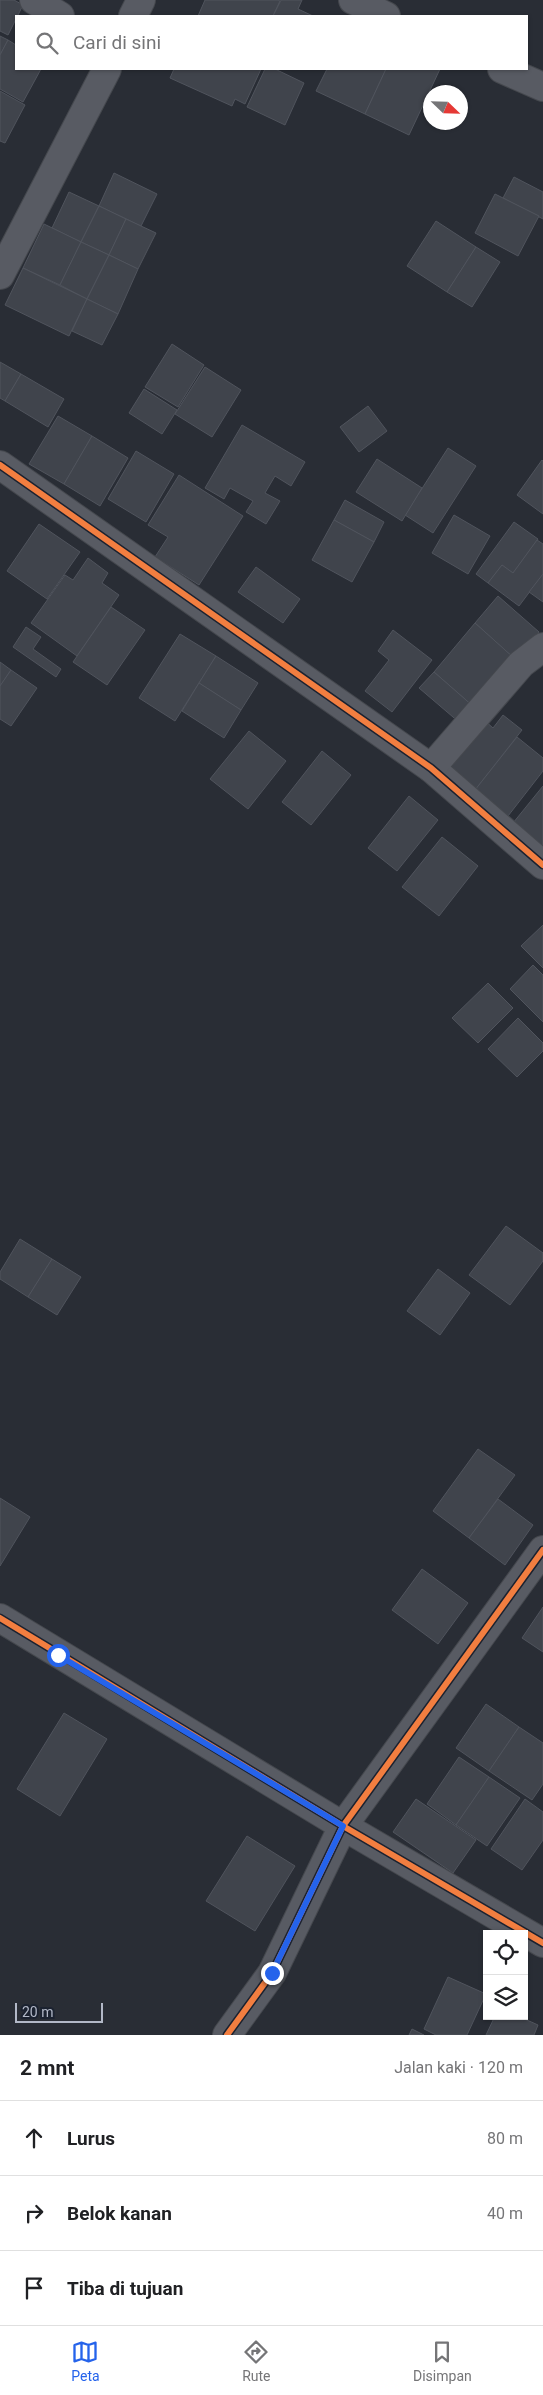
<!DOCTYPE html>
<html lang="id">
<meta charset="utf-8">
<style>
body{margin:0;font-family:Roboto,sans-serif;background:#f2f2f2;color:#202124}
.controls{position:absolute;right:15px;bottom:15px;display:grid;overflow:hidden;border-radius:0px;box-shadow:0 1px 4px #0004}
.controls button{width:45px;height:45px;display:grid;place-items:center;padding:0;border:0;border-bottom:1px solid #e0e0e0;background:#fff;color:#202124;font:25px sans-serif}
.compass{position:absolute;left:423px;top:85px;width:45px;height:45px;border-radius:50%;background:#fff;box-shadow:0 1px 4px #0004;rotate:113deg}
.scale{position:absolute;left:15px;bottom:12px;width:88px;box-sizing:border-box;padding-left:5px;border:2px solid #b2b8c7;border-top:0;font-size:14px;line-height:18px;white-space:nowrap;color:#b2b8c7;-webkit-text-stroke:4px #1b2230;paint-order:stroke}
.stop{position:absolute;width:15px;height:15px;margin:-11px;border:4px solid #2563eb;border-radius:50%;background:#fff}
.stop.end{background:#2563eb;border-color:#fff;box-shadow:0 1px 5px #0008}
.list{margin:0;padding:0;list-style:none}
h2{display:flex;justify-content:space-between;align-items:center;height:65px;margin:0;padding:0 20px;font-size:21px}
h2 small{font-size:16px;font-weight:400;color:#757577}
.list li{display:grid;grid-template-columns:32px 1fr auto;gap:15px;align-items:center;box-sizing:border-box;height:75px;padding:0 20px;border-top:1px solid #e0e0e0}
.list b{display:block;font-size:19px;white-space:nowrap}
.list em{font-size:16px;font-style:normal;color:#757577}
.icon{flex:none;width:28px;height:28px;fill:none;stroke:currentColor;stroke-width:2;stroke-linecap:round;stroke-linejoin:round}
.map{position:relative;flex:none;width:543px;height:2035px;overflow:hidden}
.search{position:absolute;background:#fff;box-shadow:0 1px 4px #0004;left:15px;right:15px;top:15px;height:55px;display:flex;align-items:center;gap:12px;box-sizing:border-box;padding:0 18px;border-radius:0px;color:#757577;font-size:19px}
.sheet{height:290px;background:#fff}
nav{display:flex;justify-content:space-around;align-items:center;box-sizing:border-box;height:70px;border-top:1px solid #e0e0e0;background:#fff;font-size:14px;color:#757577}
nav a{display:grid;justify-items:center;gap:2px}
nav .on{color:#2563eb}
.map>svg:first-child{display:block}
.building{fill:#40444c;stroke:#50545d}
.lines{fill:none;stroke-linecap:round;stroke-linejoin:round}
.minor-casing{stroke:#45484e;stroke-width:30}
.minor{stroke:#585b63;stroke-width:28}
.cycleway-casing{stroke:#1b2230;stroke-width:9}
.cycleway{stroke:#f27e40;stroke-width:6}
.route{stroke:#2563eb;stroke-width:6}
</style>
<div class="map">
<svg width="543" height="2035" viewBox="0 0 543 2035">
<rect width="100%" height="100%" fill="#292d35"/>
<g class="building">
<path d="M0 0H14L23 5 8 35 0 31Z"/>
<path d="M205 0H278L280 1 273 16H198Z"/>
<path d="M281 0H302L298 9 313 16H273Z"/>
<path d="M0 36 8 40 0 55Z"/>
<path d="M8 40 16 45V69H41L23 102 0 89V55Z"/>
<path d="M174 69H261L245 104 235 99 232 106 170 78Z"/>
<path d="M265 69H275L304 83 285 125 247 107Z"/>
<path d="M327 69H386L365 114 316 91Z"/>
<path d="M386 69H440L409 135 365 114Z"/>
<path d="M0 91 25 105 5 143 0 141Z"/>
<path d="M114 173 157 194 141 226 99 206Z"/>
<path d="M514 177 543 192V219L503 198Z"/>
<path d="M69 192 99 206 81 242 52 228Z"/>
<path d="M495 194 539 216 518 256 475 233Z"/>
<path d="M99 206 126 219 109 255 81 242Z"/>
<path d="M126 219 156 233 138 269 109 255Z"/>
<path d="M436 221 476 247 447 292 407 266Z"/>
<path d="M44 224 81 242 60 285 23 268Z"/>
<path d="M81 242 109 255 87 299 60 285Z"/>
<path d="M476 247 500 262 472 307 447 292Z"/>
<path d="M109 255 138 269 118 314 87 299Z"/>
<path d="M23 268 87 299 69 336 5 305Z"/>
<path d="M87 299 118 314 102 345 72 331Z"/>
<path d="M172 344 204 365 178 407 145 387Z"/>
<path d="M0 362 21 374 5 401 0 398Z"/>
<path d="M205 367 241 390 212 437 175 414Z"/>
<path d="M21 374 64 399 48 427 5 401Z"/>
<path d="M144 389 177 410 162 434 129 413Z"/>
<path d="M368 406 387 431 359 452 340 427Z"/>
<path d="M58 416 92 436 64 484 29 464Z"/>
<path d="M242 425 305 462 291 486 275 476 265 493 280 501 266 524 246 512 253 501 230 488 224 499 205 488Z"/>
<path d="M92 436 128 458 100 506 64 484Z"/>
<path d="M448 448 476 466 433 533 405 515Z"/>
<path d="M136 451 174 474 146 522 108 499Z"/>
<path d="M377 459 422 488 402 521 356 492Z"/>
<path d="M542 460 543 461V514L517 495Z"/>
<path d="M179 475 243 516 199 585 155 557 168 537 148 525Z"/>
<path d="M345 500 384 522 374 542 334 520Z"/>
<path d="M454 515 490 536 468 574 432 553Z"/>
<path d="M334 520 374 542 352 582 312 560Z"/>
<path d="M514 522 538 539 513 573 502 565 488 583 476 574Z"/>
<path d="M39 524 80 552 47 599 7 571Z"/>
<path d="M537 540 543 544V574L519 606 488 583 502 565 513 573Z"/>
<path d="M88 558 108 573 102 583 119 595 77 656 31 623 65 575 73 580Z"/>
<path d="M256 567 300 599 283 623 238 592Z"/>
<path d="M543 574V602L529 592Z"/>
<path d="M498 596 539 632 515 659 475 623Z"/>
<path d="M111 607 145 630 107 685 73 662Z"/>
<path d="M475 623 515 659 474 707 434 672Z"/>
<path d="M26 627 41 637 33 649 61 669 56 677 13 647Z"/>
<path d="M393 630 432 660 392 712 365 691 389 660 378 651Z"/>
<path d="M180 634 216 656 175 721 139 698Z"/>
<path d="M216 656 258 683 241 710 199 683Z"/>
<path d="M0 662 11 670 0 686Z"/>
<path d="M11 670 37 688 11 726 0 719V686Z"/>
<path d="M434 672 474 707 460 723 419 688Z"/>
<path d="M199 683 241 710 224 738 182 711Z"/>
<path d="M503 715 522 730 475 790 446 767 484 720 493 728Z"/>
<path d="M249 731 286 761 248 809 210 779Z"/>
<path d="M517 737 543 758V771L508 816 475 790Z"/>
<path d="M322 751 351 775 311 825 282 802Z"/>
<path d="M543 786V846L513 823Z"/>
<path d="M409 796 438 820 397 871 368 848Z"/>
<path d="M442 837 478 866 439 916 402 887Z"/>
<path d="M543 925V968L521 946Z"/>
<path d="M533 965 543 975V1022L510 989Z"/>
<path d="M488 983 513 1008 478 1043 452 1018Z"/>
<path d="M518 1018 543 1043V1051L517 1077 488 1049Z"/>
<path d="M506 1226 543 1253V1261L510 1305 469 1275Z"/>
<path d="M20 1239 52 1259 28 1297 0 1279V1272Z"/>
<path d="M52 1259 81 1277 57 1315 28 1297Z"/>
<path d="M438 1269 470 1293 440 1335 407 1311Z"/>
<path d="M478 1449 515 1475 469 1538 433 1511Z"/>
<path d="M0 1498 30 1517 0 1566Z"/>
<path d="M498 1499 533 1525 505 1565 469 1538Z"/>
<path d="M422 1569 468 1603 438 1644 392 1610Z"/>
<path d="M543 1607V1652L522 1638Z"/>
<path d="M486 1704 519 1727 489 1771 456 1748Z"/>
<path d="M64 1713 107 1739 60 1816 17 1789Z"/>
<path d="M519 1727 543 1743V1784L532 1800 489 1771Z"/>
<path d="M459 1757 489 1777 456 1825 427 1804Z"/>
<path d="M489 1777 520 1798 487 1846 456 1825Z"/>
<path d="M416 1799 476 1840 453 1873 393 1832Z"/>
<path d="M525 1799 543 1812V1840L522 1870 491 1849Z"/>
<path d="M247 1836 295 1866 255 1931 206 1901Z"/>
<path d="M448 1977 486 1994 467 2035H436L424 2029Z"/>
<path d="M495 2016H518L538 2025 534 2035H486Z"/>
<path d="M412 2029 424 2035H409Z"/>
</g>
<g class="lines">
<defs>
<g id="minor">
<path d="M34 0 60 16"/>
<path d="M353 0 386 16"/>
<path d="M133 16 141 0"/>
<path d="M502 69 543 87"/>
<path d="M0 275 107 69"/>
<path d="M0 465 431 768 543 865"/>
<path d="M431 768 521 664 543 647"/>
<path d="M0 1618 343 1826 543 1943"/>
<path d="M227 2035 272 1973 343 1826 543 1550"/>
</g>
</defs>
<use href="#minor" class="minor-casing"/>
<use href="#minor" class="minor"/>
<defs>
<g id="cycleway">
<path d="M0 465 431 768 543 865"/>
<path d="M0 1618 343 1826 543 1943"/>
<path d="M227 2035 272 1973 343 1826 543 1550"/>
</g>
</defs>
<use href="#cycleway" class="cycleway-casing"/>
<use href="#cycleway" class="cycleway"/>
</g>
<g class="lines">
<path class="route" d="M58 1655 343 1826 272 1973"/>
</g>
</svg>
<div class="controls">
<button><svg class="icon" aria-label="locate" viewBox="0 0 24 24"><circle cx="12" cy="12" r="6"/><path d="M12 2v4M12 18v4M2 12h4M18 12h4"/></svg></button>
<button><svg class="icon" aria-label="layers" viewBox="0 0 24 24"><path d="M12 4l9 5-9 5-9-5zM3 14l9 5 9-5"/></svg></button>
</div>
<svg class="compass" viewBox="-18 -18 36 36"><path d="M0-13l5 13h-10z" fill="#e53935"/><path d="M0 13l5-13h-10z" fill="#757577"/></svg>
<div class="scale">20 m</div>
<div class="stop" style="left:58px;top:1655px"></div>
<div class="stop end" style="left:272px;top:1973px"></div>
<div class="search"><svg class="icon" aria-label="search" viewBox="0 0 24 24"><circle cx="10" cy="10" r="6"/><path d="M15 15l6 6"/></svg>Cari di sini</div>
</div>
<section class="sheet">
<h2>2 mnt<small>Jalan kaki · 120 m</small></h2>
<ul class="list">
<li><svg class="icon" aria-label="ahead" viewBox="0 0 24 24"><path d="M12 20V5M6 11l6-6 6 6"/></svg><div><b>Lurus</b></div><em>80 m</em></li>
<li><svg class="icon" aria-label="right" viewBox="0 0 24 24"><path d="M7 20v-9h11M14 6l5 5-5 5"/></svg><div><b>Belok kanan</b></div><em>40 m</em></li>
<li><svg class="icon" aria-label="arrive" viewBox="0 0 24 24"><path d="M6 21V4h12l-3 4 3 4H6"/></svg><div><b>Tiba di tujuan</b></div></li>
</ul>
</section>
<nav>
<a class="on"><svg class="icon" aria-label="map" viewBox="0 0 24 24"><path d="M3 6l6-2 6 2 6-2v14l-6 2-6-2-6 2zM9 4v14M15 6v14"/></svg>Peta</a>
<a><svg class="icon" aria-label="directions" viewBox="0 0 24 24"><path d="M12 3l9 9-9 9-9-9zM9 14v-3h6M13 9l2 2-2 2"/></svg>Rute</a>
<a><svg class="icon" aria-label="saved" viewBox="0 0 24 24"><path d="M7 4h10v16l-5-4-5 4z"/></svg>Disimpan</a>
</nav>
